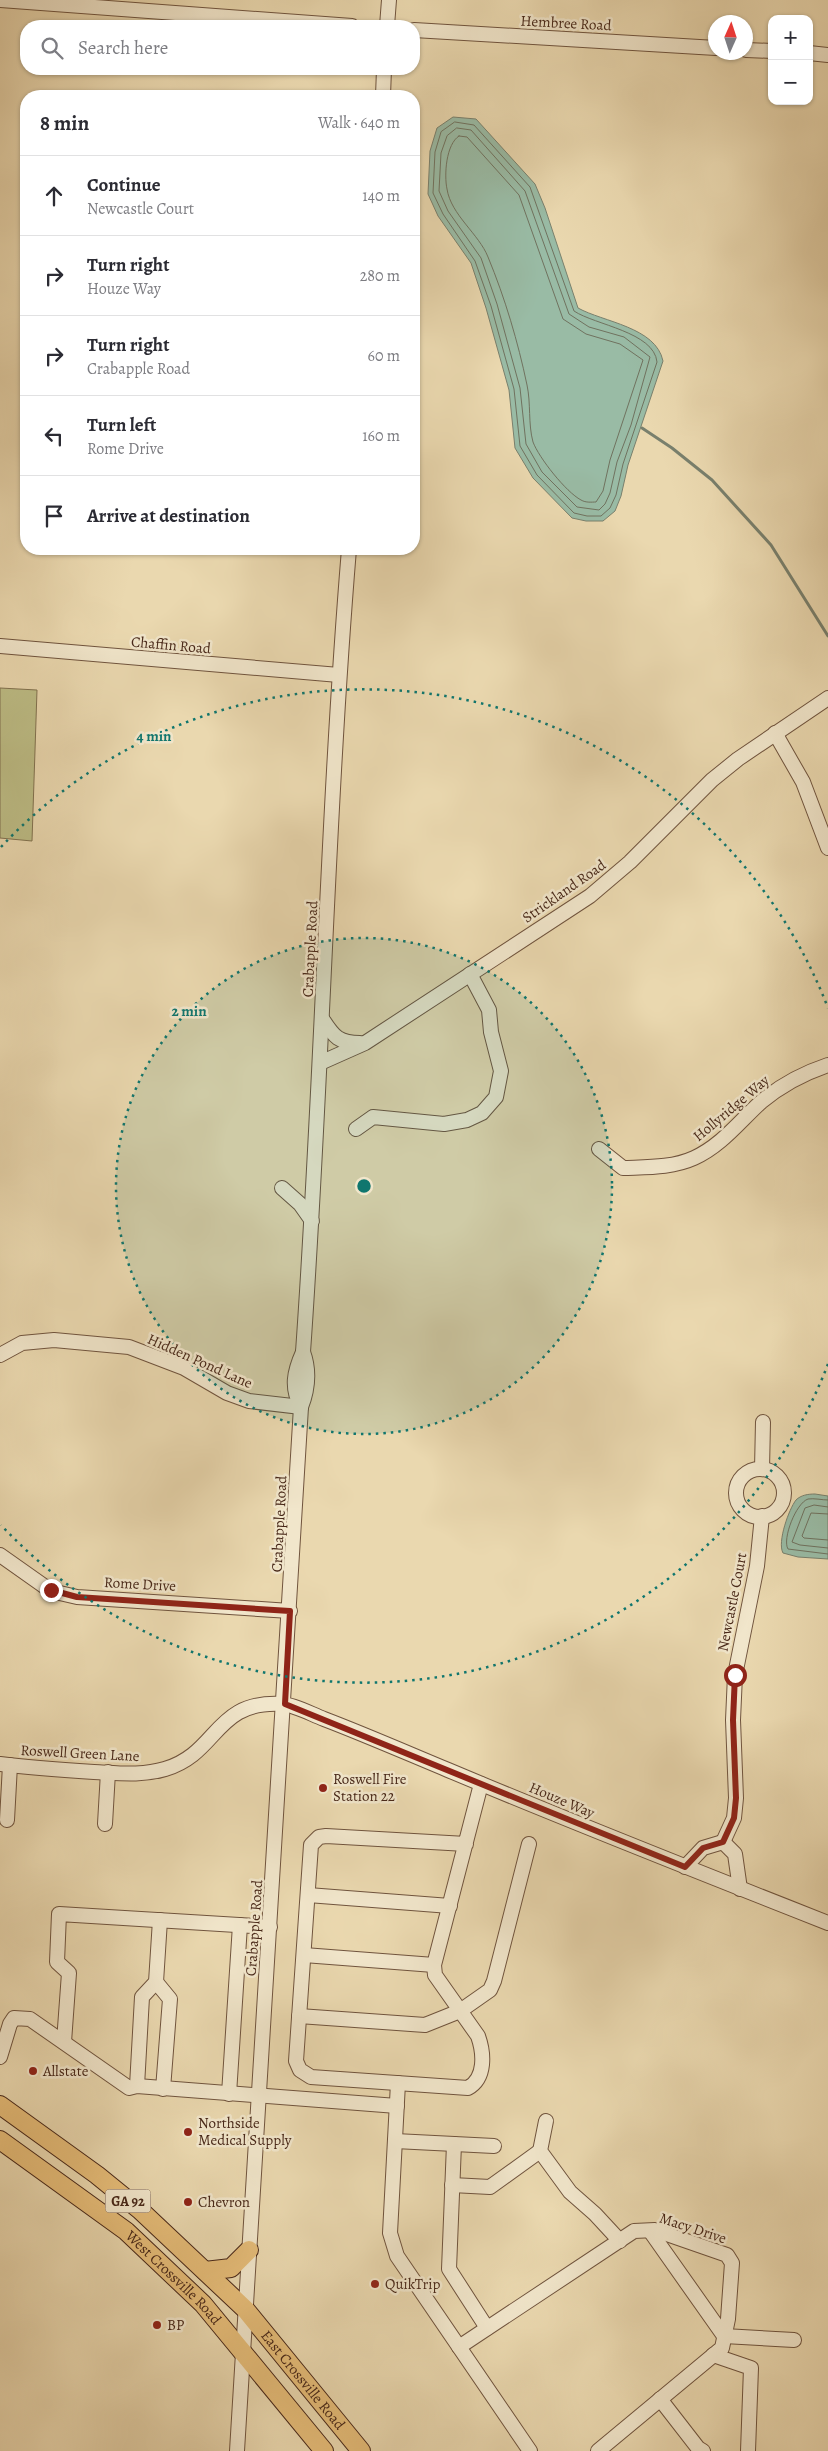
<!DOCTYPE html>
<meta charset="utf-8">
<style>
body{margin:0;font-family:Alegreya,serif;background:#f2f2f3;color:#2b2b33}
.controls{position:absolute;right:15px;top:15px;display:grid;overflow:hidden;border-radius:10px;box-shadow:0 1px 4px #0004}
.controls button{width:45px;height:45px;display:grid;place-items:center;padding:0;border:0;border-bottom:1px solid #e1e1e2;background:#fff;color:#2b2b33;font:25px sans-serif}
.compass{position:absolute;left:708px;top:15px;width:45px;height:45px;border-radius:50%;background:#fff;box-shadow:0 1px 4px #0004;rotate:3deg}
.stop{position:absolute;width:15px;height:15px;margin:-11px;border:4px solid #8f2418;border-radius:50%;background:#fff}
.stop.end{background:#8f2418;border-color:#fff;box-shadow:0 1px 5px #0008}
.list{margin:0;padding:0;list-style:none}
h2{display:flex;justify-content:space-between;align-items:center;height:65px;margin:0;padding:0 20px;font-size:21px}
h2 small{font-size:16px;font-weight:400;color:#7c7c81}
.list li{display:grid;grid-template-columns:32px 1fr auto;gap:15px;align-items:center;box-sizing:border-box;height:80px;padding:0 20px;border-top:1px solid #e1e1e2}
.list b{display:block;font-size:19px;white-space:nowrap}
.list p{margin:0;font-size:16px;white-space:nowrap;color:#7c7c81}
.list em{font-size:16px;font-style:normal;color:#7c7c81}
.icon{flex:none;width:28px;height:28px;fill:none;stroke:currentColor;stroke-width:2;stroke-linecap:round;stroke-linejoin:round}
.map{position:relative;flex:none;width:828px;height:2451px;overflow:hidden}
.search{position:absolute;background:#fff;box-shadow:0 1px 4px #0004;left:20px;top:20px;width:400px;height:55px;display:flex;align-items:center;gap:12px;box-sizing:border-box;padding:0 18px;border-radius:20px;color:#7c7c81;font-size:19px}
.panel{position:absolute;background:#fff;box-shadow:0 1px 4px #0004;left:20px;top:90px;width:400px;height:465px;border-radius:20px}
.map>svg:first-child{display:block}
.green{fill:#bdbd86;stroke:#827250}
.water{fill:#99bba5;stroke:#79806d}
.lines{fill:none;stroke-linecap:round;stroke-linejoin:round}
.shore{stroke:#70725f;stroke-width:1}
.stream{stroke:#79806d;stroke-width:3}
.minor-casing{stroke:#70543e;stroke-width:16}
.major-casing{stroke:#482819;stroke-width:20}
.minor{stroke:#f1e6cb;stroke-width:14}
.major{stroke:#e5bc78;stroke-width:18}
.route{stroke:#8f2418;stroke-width:6}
.ring{fill:none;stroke:#0f766e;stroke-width:2.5;stroke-dasharray:2.5 5}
.poi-dot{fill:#8f2418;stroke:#f1e6cb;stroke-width:2}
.labels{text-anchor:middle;stroke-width:5;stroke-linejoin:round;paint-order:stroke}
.shield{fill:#f1e6cb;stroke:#7b614e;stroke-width:1}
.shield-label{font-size:14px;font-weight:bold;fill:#482819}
.street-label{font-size:15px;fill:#482819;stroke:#f1e6cb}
.poi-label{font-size:15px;fill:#482819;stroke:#f1e6cb;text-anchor:start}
.centre{fill:#0f766e;stroke:#f1e6cb;stroke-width:2.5}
.ring-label{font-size:15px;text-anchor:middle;font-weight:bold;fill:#0f766e;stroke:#f1e6cb;stroke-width:5;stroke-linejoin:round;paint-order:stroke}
</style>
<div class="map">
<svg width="828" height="2451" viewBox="0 0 828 2451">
<rect width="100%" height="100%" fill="#ead8af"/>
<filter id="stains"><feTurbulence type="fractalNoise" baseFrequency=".004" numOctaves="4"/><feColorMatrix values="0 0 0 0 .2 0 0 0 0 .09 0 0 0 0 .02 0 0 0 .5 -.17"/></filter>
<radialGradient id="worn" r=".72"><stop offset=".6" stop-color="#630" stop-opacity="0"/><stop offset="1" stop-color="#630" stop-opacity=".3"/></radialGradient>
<path class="green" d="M0 688 37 690 32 841 0 838Z"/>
<g class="water">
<path d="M453 117 476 119 535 184 545 208 578 308C603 322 656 327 663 361L628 465 621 496 615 511 603 521H586L572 518 533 478 515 448 509 390 486 308 471 263 438 216 428 194 430 151 437 128Z"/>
<path d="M815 1494 828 1496V1559L798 1557 783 1553C777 1542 789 1509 796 1500 801 1495 808 1494 815 1494Z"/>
</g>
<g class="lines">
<g class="shore">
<path d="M455 122 474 125 530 187 574 311C595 325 654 332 657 362L623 464 616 495 610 508 601 516H587L574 513 537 475 520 446 514 389 491 306 475 261 443 214 433 193 435 152 441 132Z"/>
<path d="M457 128 471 130 525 191 569 314 589 327 624 337 650 357 631 425 617 462 610 493 605 504 599 510 577 507 542 472 526 444 520 388 497 304 481 258 448 211 439 191 441 153 447 136Z"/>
<path d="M459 136 467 137 519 195 563 319 586 334 620 344 643 360 610 460 603 491 596 502C592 502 586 503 581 500 566 492 539 458 533 442 528 424 531 403 527 385 518 342 505 298 488 257 479 234 451 215 447 189 444 175 446 144 459 136Z"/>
<path d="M828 1500C822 1500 814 1498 808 1499 796 1503 782 1539 788 1549L828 1554"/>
<path d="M828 1507 814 1505 805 1508 792 1542 800 1545 828 1548"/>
<path d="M828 1514 811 1513 802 1536 804 1538 828 1540"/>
</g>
<path class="stream" d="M642 428 672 448 712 480 771 545 828 636"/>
<defs>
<g id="minor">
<path d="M0 0 352 26"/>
<path d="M387 26 389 0"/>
<path d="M414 30 716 48"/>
<path d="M746 50 772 51"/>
<path d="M809 53 828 55"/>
<path d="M383 96 384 69"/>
<path d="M0 646 339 675"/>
<path d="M775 733 803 782 828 848"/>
<path d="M323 1020C334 1037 339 1043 360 1043"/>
<path d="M320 1063 365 1043 590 896 630 862 712 780 738 759 828 698"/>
<path d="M356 1129 373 1117 444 1124 467 1120 482 1113 496 1097 501 1071 491 1032 489 1010 470 974"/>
<path d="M599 1149 623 1168C647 1167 672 1168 694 1158 721 1146 740 1121 761 1102 781 1085 804 1073 828 1065"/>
<path d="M282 1188 300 1204 312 1221"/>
<path d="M0 1355 22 1343 54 1340 129 1347 184 1368 227 1393 249 1401 301 1407"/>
<path d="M301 1407C291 1387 294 1372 303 1352 322 1084 327 816 349 549"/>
<path d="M762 1469 763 1422"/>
<circle cx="760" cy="1493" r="24"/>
<path d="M0 1555 51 1591 77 1597 290 1611"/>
<path d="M0 1764C31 1768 62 1770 94 1772 118 1773 142 1776 165 1769 219 1753 214 1700 282 1704 295 1705 311 1714 324 1719 366 1735 407 1753 448 1770 574 1823 701 1873 828 1923"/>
<path d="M7 1820 10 1765"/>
<path d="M105 1824 108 1772"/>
<path d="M723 1842 734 1818 736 1798 733 1720 735 1675 757 1566 762 1516"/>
<path d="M466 1844 326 1836 319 1837 311 1845 296 2061 300 2070 311 2077 468 2088C486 2078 484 2053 478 2036L435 1975 434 1965 481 1784"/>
<path d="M685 1867 703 1848 723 1842 735 1854 740 1889"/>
<path d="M308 1895 450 1906"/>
<path d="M304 1955 434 1965"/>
<path d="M156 1982 170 1999 163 2089"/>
<path d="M299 2016 425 2025 460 2011 490 1990 494 1981 529 1844"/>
<path d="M64 2042 69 1973 57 1962 59 1914 270 1927"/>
<path d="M0 2057 10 2024 14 2018 30 2019 129 2088 137 2086 397 2106"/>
<path d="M398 2083 390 2233 397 2256 530 2451"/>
<path d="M137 2086 142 1997 156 1982 160 1920"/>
<path d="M229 2094 240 1925"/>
<path d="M546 2121 540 2151 570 2192 595 2214 620 2241"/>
<path d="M395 2141 494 2146"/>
<path d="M454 2144 449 2269 487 2328"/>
<path d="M452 2185 490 2187 540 2151"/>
<path d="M650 2231 724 2336 794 2340"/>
<path d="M459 2347 634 2231 655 2230 727 2255 732 2263 728 2319 722 2348 598 2451"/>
<path d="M713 2355 751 2368 748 2451"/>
<path d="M660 2399 698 2448 703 2451"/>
<path d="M237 2451 301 1407C308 1389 310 1371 303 1352"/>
</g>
<g id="major">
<path id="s1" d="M0 2105 97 2175 140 2210 245 2309 361 2451"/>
<path id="s2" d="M0 2140 126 2231 203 2304 324 2451"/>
<path d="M205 2271 231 2268 249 2250"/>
</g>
</defs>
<use href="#minor" class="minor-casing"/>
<use href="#major" class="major-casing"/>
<use href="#minor" class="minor"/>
<use href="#major" class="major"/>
</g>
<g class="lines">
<path class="route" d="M51 1590 77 1597 290 1611 285 1704 685 1867 703 1848 723 1842 734 1818 736 1798 733 1720 735 1675"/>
</g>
<circle cx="364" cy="1186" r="248" fill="#0f766e" fill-opacity=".12"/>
<g class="ring">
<circle cx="364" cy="1186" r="248"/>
<path d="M828 1364A497 497 0 0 1 1 1525M1 847A497 497 0 0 1 828 1008"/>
</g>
<g class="poi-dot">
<circle cx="323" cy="1788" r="5"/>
<circle cx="33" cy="2071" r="5"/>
<circle cx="188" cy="2132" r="5"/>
<circle cx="188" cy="2202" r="5"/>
<circle cx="375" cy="2284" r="5"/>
<circle cx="157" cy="2325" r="5"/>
</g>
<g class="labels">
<rect class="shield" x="105.5" y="2189.5" width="45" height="23" rx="4"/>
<g class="shield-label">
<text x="128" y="2206">GA 92</text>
</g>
<g class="street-label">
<text transform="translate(566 23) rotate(3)" y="5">Hembree Road</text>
<text transform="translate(171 645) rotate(5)" y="5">Chaffin Road</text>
<text transform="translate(564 891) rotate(-35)" y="5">Strickland Road</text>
<text transform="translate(310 949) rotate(-87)" y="5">Crabapple Road</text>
<text transform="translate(731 1108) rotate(-40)" y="5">Hollyridge Way</text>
<text transform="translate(200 1361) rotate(24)" y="5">Hidden Pond Lane</text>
<text transform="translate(279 1524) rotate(-87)" y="5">Crabapple Road</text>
<text transform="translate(140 1584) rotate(3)" y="5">Rome Drive</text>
<text transform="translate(732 1602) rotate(-79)" y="5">Newcastle Court</text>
<text transform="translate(80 1753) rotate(3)" y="5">Roswell Green Lane</text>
<text transform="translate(562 1800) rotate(23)" y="5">Houze Way</text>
<text transform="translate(254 1928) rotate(-86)" y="5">Crabapple Road</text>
<text transform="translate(693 2228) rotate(18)" y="5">Macy Drive</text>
<text dy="5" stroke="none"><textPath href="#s2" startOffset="222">West Crossville Road</textPath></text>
<text dy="5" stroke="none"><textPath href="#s1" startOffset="411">East Crossville Road</textPath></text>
</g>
<g class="poi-label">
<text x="333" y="1784">Roswell Fire<tspan x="333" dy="17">Station 22</tspan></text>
<text x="43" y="2076">Allstate</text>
<text x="198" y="2128">Northside<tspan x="198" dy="17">Medical Supply</tspan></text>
<text x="198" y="2207">Chevron</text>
<text x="385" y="2289">QuikTrip</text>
<text x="167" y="2330">BP</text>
</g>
</g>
<circle cx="364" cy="1186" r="8" class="centre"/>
<g class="ring-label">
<text x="154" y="741">4 min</text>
<text x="189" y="1016">2 min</text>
</g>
<rect width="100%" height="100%" filter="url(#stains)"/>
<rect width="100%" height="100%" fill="url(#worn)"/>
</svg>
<div class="controls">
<button>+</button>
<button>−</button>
</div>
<svg class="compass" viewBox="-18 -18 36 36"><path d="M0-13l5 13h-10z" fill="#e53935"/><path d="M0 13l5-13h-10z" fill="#7c7c81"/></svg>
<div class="stop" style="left:735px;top:1675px"></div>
<div class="stop end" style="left:51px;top:1590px"></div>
<div class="search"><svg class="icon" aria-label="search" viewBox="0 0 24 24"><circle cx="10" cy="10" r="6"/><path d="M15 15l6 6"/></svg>Search here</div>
<section class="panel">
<h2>8 min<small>Walk · 640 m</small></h2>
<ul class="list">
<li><svg class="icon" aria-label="ahead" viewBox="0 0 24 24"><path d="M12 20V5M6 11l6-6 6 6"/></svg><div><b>Continue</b><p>Newcastle Court</p></div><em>140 m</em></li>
<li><svg class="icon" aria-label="right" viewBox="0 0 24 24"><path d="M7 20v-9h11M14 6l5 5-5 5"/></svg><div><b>Turn right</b><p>Houze Way</p></div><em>280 m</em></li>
<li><svg class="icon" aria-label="right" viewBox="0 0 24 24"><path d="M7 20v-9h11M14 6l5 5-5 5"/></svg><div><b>Turn right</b><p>Crabapple Road</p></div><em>60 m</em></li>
<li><svg class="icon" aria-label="left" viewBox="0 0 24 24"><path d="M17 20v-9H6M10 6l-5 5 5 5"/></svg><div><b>Turn left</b><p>Rome Drive</p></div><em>160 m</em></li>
<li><svg class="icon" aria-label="arrive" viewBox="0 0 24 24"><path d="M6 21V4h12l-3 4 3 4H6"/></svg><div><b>Arrive at destination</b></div></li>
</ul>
</section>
</div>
